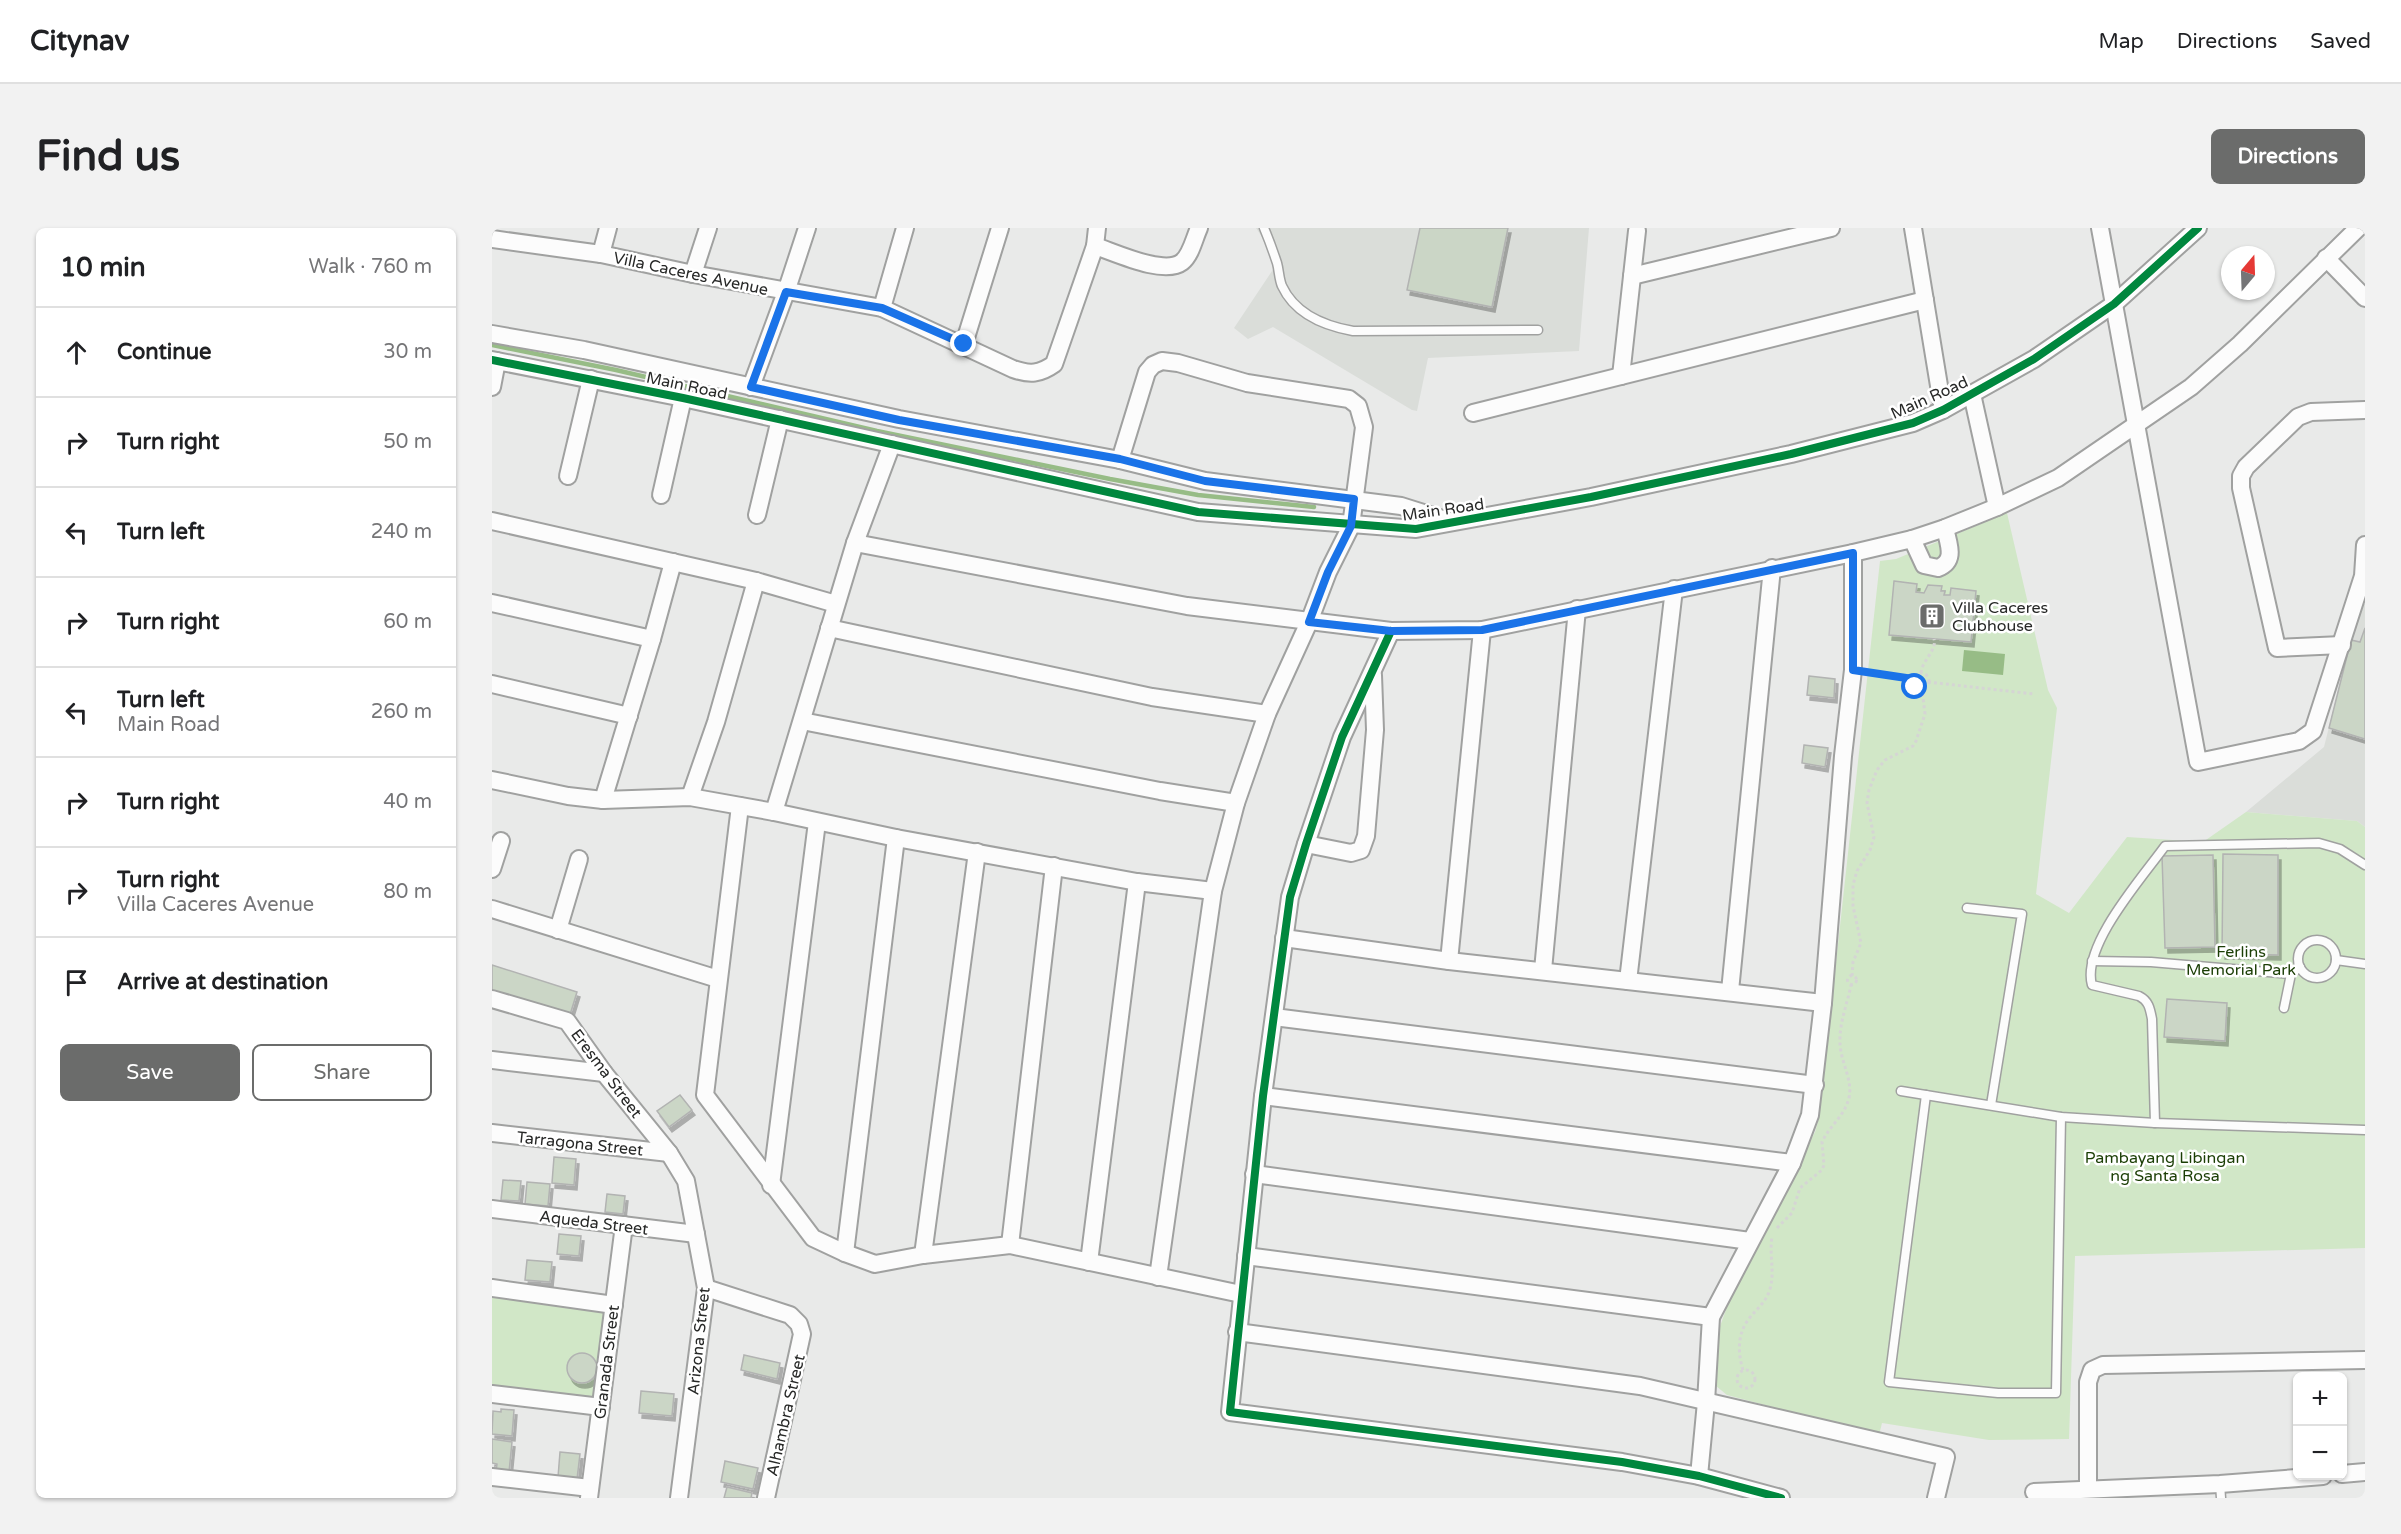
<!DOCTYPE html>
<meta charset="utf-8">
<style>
body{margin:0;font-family:"Varela Round",sans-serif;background:#f2f2f2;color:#202124}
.controls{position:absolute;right:18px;bottom:18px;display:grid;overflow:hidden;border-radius:9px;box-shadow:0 2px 4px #0004}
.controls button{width:54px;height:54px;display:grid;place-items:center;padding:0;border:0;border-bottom:2px solid #e0e0e0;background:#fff;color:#202124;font:30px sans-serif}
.compass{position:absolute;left:1729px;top:18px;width:54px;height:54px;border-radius:50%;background:#fff;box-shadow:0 2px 4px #0004;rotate:19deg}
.stop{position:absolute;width:18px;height:18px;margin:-14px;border:4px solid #1a73e8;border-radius:50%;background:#fff}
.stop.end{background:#1a73e8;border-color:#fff;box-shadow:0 2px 6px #0008}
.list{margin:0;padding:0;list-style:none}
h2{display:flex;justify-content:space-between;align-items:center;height:78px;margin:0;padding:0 24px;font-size:26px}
h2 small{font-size:20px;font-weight:400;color:#757577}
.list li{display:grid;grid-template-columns:39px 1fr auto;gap:18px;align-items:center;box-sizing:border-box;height:90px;padding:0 24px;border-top:2px solid #e0e0e0}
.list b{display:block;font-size:22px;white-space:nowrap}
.list p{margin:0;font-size:20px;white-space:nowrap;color:#757577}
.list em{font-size:20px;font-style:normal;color:#757577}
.actions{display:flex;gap:12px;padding:18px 24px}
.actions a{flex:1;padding:14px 0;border:2px solid #6b6c6b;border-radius:9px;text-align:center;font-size:21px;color:#6b6c6b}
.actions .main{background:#6b6c6b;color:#fff}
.icon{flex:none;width:33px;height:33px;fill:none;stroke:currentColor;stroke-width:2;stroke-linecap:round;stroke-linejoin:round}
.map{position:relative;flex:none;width:1873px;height:1270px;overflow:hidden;border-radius:9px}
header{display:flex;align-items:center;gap:36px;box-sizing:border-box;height:84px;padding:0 30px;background:#fff;border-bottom:2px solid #e0e0e0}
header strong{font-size:28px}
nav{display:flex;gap:33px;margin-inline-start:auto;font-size:21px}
.intro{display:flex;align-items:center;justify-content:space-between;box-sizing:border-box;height:144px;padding:0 36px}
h1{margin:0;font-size:42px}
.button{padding:15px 27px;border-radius:9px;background:#6b6c6b;color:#fff;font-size:21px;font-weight:700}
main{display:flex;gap:36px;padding:0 36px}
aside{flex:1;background:#fff;border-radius:9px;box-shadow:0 2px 4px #0004}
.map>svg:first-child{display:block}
.built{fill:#daddd9}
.green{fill:#d1e7c7}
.water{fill:#97bc86}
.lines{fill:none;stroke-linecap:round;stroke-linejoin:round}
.stream{stroke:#97bc86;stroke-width:4.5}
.building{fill:#cbd6c6;stroke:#b2b3b2;stroke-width:1.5;filter:url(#shadow)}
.lane-casing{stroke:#a0a1a0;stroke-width:11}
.street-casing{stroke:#a0a1a0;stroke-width:20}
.path{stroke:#d5d5d4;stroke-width:3;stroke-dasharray:3 3;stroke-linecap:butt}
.lane{stroke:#fcfcfc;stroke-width:8}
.street{stroke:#fcfcfc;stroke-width:16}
.cycleway-casing{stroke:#fff;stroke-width:11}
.cycleway{stroke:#00873e;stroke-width:8}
.route{stroke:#1a73e8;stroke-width:8}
.labels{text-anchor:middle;stroke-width:5;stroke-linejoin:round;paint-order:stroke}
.street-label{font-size:16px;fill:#272827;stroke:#fff}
.poi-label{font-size:16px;fill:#272827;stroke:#fff;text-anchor:start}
.park-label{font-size:16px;fill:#1b3e05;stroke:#fff}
</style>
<header>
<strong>Citynav</strong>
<nav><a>Map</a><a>Directions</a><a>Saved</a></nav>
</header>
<div class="intro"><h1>Find us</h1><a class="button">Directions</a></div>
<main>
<aside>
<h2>10 min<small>Walk · 760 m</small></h2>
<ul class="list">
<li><svg class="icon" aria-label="ahead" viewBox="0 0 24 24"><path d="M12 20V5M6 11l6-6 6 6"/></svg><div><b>Continue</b></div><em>30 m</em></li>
<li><svg class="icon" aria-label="right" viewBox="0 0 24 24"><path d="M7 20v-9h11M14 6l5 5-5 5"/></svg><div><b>Turn right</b></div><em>50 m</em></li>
<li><svg class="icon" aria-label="left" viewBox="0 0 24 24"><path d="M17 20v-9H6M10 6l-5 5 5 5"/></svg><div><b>Turn left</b></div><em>240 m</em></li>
<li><svg class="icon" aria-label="right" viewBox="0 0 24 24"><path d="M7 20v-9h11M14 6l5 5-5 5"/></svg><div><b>Turn right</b></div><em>60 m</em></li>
<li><svg class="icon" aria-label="left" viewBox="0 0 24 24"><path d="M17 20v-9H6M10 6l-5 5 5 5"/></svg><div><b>Turn left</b><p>Main Road</p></div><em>260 m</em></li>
<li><svg class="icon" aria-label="right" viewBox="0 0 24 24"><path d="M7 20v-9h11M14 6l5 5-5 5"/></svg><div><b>Turn right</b></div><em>40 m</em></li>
<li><svg class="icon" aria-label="right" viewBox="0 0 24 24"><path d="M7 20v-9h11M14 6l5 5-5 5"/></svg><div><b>Turn right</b><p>Villa Caceres Avenue</p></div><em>80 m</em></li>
<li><svg class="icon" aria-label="arrive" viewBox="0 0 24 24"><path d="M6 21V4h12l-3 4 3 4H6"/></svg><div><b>Arrive at destination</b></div></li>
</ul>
<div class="actions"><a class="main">Save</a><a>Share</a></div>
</aside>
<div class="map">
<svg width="1873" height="1270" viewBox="0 0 1873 1270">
<defs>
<filter id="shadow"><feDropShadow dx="3" dy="5" stdDeviation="0" flood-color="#0004"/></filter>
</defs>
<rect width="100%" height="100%" fill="#e9eae9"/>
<g class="built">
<path d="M764 0H1097L1087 123 936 130 925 183 920 182 781 99 756 111 742 100 782 40 780 24Z"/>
<path d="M1868 375 1873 376V599L1865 593 1754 584 1832 519Z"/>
</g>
<g class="green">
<path d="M1515 285 1556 462 1565 480 1544 666 1577 685 1635 609 1711 614 1754 584 1865 593 1873 599V1020L1583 1028 1577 1211 1497 1212 1390 1195 1387 1207 1235 1167 1224 1158 1227 1101 1235 1079 1323 904 1327 890 1388 333 1404 331Z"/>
<path d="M0 1066 115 1080 105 1169 0 1158Z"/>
</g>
<path class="water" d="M1472 422 1513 426 1511 447 1470 443Z"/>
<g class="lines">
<path class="stream" d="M0 117 124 142 385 203 618 251 706 267 822 279"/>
</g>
<g class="building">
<path d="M928 0H1016L1000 79 915 62Z"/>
<path d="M1402 353 1425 356 1424 364 1432 365 1436 357 1450 358 1449 363H1453L1452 367H1458L1459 360 1484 363 1479 414 1397 407Z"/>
<path d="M1873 400V511L1837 500 1859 412 1868 414Z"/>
<path d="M1317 448 1343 451 1342 470 1315 467Z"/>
<path d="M1312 517 1336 520 1333 539 1310 535Z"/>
<path d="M1731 626 1786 627V727L1730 726Z"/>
<path d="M1721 627 1723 719 1673 720 1670 628Z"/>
<path d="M0 737 85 764 77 790 0 766Z"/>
<path d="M1675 771 1735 775 1733 813 1672 809Z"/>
<path d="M188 867 200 882 177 899 165 883Z"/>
<path d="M62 929 84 931 82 957 60 955Z"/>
<path d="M11 952 29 953 27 973 9 972Z"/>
<path d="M35 954 58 956 56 978 33 976Z"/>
<path d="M115 966 133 968 131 986 113 984Z"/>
<path d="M67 1006 89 1008 87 1028 65 1026Z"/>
<path d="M35 1032 60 1034 58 1054 33 1052Z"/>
<circle cx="90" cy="1140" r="15"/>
<path d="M252 1127 288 1135 285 1151 249 1142Z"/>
<path d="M149 1163 182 1166 180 1188 147 1185Z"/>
<path d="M9 1181 22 1182 20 1208 0 1206 1 1183 9 1184Z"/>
<path d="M0 1211 20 1214 17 1244 4 1243 5 1236 0 1235Z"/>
<path d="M68 1224 88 1226 85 1251 66 1249Z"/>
<path d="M233 1233 266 1240 261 1261 229 1254Z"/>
<path d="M235 1259 260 1265 259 1270H232Z"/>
</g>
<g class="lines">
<defs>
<g id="lane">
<path d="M772 0C777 12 781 23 785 35 787 42 787 51 790 58 803 86 833 98 861 103L1046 102"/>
<path d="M1475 680 1530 686 1499 877"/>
<circle cx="1825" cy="731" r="19"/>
<path d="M1844 732 1873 736"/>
<path d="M1600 733 1659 734 1799 746 1808 739"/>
<path d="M1792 780 1799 746"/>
<path d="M1409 863 1569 889 1663 895 1873 902"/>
<path d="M1434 867 1397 1154 1506 1165H1564L1569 889"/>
<path d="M1663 895 1660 791C1658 781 1657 773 1647 768L1600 757C1589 718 1650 650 1673 618L1827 615 1848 621 1873 637"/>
<path d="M1728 1256 1729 1270"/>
</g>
<g id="street">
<path d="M1421 0 1451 182"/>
<path d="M1608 0 1706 534 1807 513 1821 503 1871 348 1873 317"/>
<path d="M0 11 109 26 201 46 390 80 521 141C538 147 548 146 562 136L603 18 605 0"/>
<path d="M603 18C622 24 672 48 690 34 699 27 702 11 707 0"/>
<path d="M109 26 116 0"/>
<path d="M1834 30 1873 70"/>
<path d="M201 46 216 0"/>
<path d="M1140 48 1339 0"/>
<path d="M390 80 413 0"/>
<path d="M0 106 92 122 407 191 628 232 713 253 909 278 960 294"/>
<path d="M472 116 508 0"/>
<path d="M0 132 191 170 706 284 924 301 1099 269 1299 226 1421 195 1451 182 1542 131 1622 76 1706 0"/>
<path d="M1129 148 1145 3"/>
<path d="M0 159 5 133"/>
<path d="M259 159 294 64 315 0"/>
<path d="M1480 166 1505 279"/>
<path d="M981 185 1433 72"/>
<path d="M628 232 655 144 661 137 670 133 686 135 755 155 857 171 866 178 872 199 859 298 836 344 817 394 775 486 744 575 721 663 666 1049"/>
<path d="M76 248 99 151"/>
<path d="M169 267 191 170"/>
<path d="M265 287 288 191"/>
<path d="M0 293 264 353 344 376"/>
<path d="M1420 311 1432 337 1446 340C1465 333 1456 315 1453 300"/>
<path d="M363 315 695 378 899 403 990 402 1361 325 1420 311 1453 300 1505 279 1566 250 1699 159 1748 116 1866 0"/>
<path d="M0 375 160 411"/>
<path d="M337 400 660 469 775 486"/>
<path d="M899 403 850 509 814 616 798 669 771 868 738 1184 1130 1234 1207 1248 1289 1270"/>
<path d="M1850 417 1785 420 1749 260V248L1754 239 1806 189 1819 184 1873 182"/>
<path d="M0 456 137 488"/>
<path d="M310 493 668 563 744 575"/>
<path d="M0 552 76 568 111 572 198 569 282 584 404 610 645 654 721 663"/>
<path d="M198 569 224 494 264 353"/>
<path d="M111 572 160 411 181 334"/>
<path d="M248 578 213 867 321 1010 353 1025 383 1036 431 1027 518 1017 749 1066"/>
<path d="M282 584 363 315 400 216"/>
<path d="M814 616 859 625 869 622 874 608 883 502 881 447"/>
<path d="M0 641 9 613"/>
<path d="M0 681 226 751"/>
<path d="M66 702 87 631"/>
<path d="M792 710 957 733 1331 775"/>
<path d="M957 733 990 402"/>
<path d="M1051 742 1085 381"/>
<path d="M1136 753 1182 361"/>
<path d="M1238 763 1280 340"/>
<path d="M0 771 75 793 112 845 177 925 194 953 214 1060 187 1270"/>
<path d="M782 789 1323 857"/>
<path d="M0 832 112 845"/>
<path d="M771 868 1300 935"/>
<path d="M0 905 177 925"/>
<path d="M762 946 1258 1013"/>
<path d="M279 957 325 594"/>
<path d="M0 981 204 1006"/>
<path d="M518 1017 562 638"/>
<path d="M353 1025 404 610"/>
<path d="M431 1027 485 624"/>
<path d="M754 1028 1219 1089"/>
<path d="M597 1034 645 654"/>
<path d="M0 1060 122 1077"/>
<path d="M214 1060 298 1087 307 1096 310 1106 274 1270"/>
<path d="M745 1104 1148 1158 1454 1229 1444 1270"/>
<path d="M0 1166 109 1179"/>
<path d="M1850 1246 1873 1244"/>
<path d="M1207 1248 1214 1174 1219 1089 1300 935 1318 887 1331 775 1351 528 1361 442V325"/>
<path d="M0 1249 98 1260"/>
<path d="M1596 1260V1154L1600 1142 1611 1137 1873 1132"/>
<path d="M1542 1264 1728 1256 1831 1248"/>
<path d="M97 1270 132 997"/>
</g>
</defs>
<use href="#lane" class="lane-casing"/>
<use href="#street" class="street-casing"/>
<g class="path">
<path d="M1374 444 1421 451"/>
<path d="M1429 445C1430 432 1445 423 1442 411"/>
<circle cx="1429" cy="453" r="8"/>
<path d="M1436 454 1542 466"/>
<circle cx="1360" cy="752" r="4.5"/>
<path d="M1360 748 1361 734 1369 715 1361 678V657L1365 643 1378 622 1382 609 1375 575 1377 562 1385 542 1393 532 1421 518 1424 513 1433 486 1430 461"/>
<path d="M1285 1000 1300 985 1308 960 1330 942 1332 937 1330 914C1338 897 1352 889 1357 870 1361 852 1349 835 1348 816 1347 795 1355 777 1359 757"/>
<path d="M1251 1142C1246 1126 1245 1107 1256 1092 1264 1081 1274 1075 1278 1061 1283 1044 1277 1026 1280 1009"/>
<circle cx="1254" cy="1151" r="9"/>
</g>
<use href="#lane" class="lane"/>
<use href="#street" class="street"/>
<defs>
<g id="cycleway">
<path d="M0 132 191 170 706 284 924 301 1099 269 1299 226 1421 195 1451 182 1542 131 1622 76 1706 0"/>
<path d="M899 403 850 509 814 616 798 669 771 868 738 1184 1130 1234 1207 1248 1289 1270"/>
</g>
</defs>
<use href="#cycleway" class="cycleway-casing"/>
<use href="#cycleway" class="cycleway"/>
</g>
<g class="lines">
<path class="route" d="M472 116 390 80 294 64 259 159 407 192 628 231 713 253 862 271 859 298 836 344 817 394 899 403 990 402 1361 325V442L1421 451 1423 459"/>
</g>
<defs>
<symbol id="building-square" viewBox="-11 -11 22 22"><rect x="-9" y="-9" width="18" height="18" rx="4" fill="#6b6c6b" stroke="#fff"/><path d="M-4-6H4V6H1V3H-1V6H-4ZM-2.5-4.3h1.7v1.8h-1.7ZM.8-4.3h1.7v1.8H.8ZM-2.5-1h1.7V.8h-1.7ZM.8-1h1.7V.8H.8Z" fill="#fff"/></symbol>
</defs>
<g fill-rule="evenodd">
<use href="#building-square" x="1425" y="373" width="30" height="30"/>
</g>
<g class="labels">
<g class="street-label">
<text transform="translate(199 45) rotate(12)" y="6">Villa Caceres Avenue</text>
<text transform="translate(195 157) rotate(12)" y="6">Main Road</text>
<text transform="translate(1437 169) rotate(-24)" y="6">Main Road</text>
<text transform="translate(951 281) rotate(-8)" y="6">Main Road</text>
<text transform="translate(115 845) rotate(53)" y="6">Eresma Street</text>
<text transform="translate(88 915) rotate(6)" y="6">Tarragona Street</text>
<text transform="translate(102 994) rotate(7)" y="6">Aqueda Street</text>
<text transform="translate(206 1113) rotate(-84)" y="6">Arizona Street</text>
<text transform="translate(114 1134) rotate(-83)" y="6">Granada Street</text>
<text transform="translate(293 1187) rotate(-77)" y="6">Alhambra Street</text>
</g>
<g class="poi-label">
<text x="1460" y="385">Villa Caceres<tspan x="1460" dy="18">Clubhouse</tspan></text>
</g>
<g class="park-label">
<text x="1749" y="729">Ferlins<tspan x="1749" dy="18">Memorial Park</tspan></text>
<text x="1673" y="935">Pambayang Libingan<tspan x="1673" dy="18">ng Santa Rosa</tspan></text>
</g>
</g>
</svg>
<div class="controls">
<button>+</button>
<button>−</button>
</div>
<svg class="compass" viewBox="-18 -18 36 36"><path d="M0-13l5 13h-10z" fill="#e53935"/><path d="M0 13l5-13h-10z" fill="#757577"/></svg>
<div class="stop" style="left:1423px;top:459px"></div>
<div class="stop end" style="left:472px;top:116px"></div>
</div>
</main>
